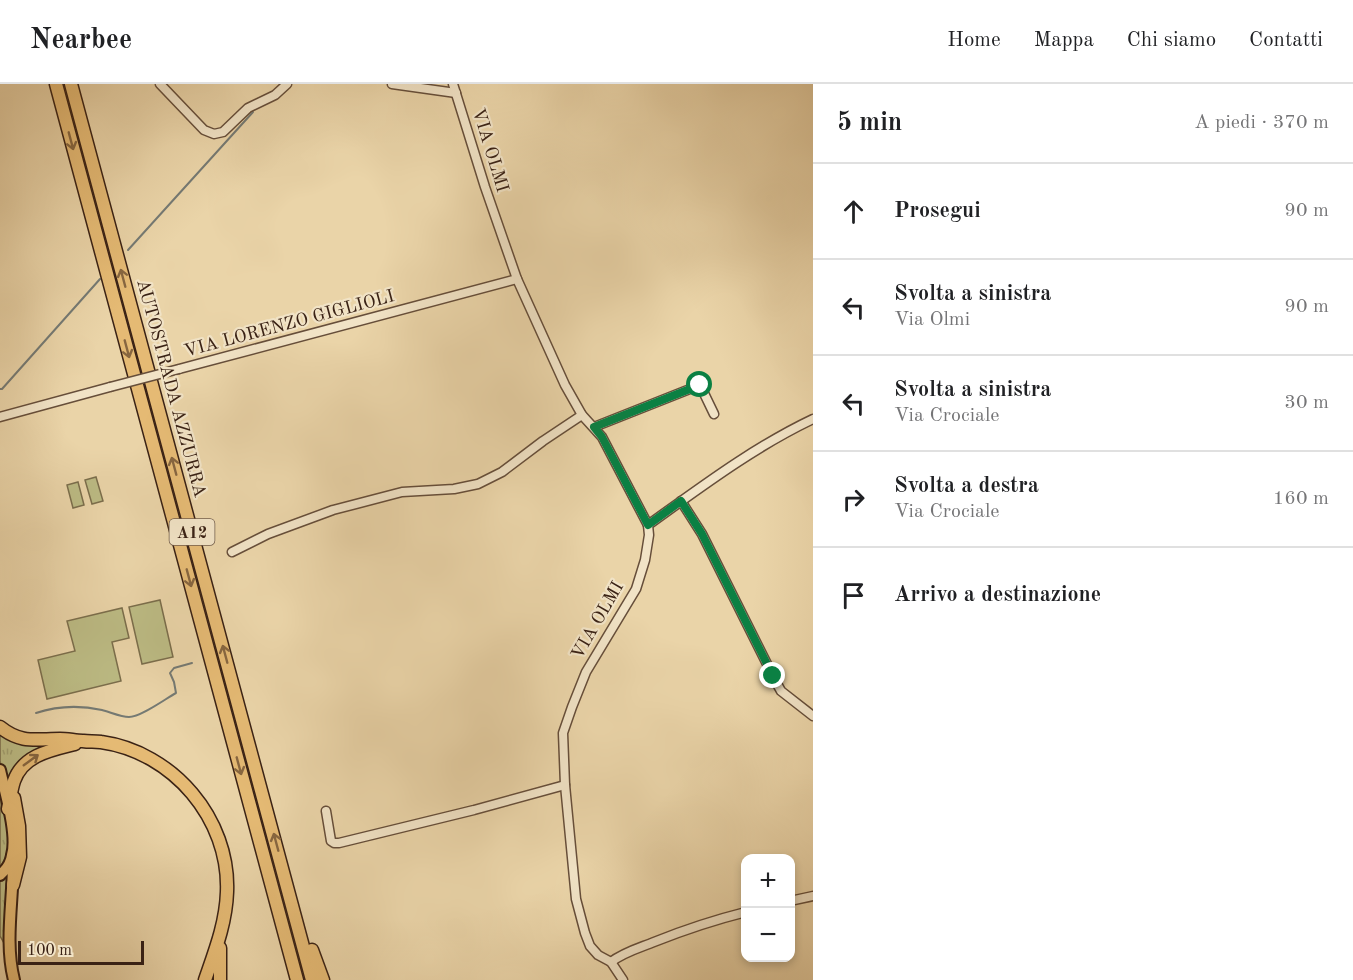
<!DOCTYPE html>
<html lang="it">
<meta charset="utf-8">
<style>
body{margin:0;font-family:"Old Standard TT",serif;background:#f6f6f6;color:#202124}
.controls{position:absolute;right:18px;bottom:18px;display:grid;overflow:hidden;border-radius:12px;box-shadow:0 3px 9px #0003}
.controls button{width:54px;height:54px;display:grid;place-items:center;padding:0;border:0;border-bottom:2px solid #e0e0e0;background:#fff;color:#202124;font:30px sans-serif}
.scale{position:absolute;left:18px;bottom:15px;width:126px;box-sizing:border-box;padding-left:6px;border:3px solid #3a2215;border-top:0;font-size:16px;line-height:21px;white-space:nowrap;color:#3a2215;-webkit-text-stroke:4px #f1e3c6;paint-order:stroke}
.stop{position:absolute;width:18px;height:18px;margin:-14px;border:4px solid #0b8043;border-radius:50%;background:#fff}
.stop.end{background:#0b8043;border-color:#fff;box-shadow:0 2px 6px #0008}
.list{margin:0;padding:0;list-style:none}
h2{display:flex;justify-content:space-between;align-items:center;height:78px;margin:0;padding:0 24px;font-size:26px}
h2 small{font-size:20px;font-weight:400;color:#757577}
.list li{display:grid;grid-template-columns:39px 1fr auto;gap:18px;align-items:center;box-sizing:border-box;height:96px;padding:0 24px;border-top:2px solid #e0e0e0}
.list b{display:block;font-size:22px;white-space:nowrap}
.list p{margin:0;font-size:20px;white-space:nowrap;color:#757577}
.list em{font-size:20px;font-style:normal;color:#757577}
.icon{flex:none;width:33px;height:33px;fill:none;stroke:currentColor;stroke-width:2;stroke-linecap:round;stroke-linejoin:round}
.map{position:relative;flex:none;width:813px;height:896px;overflow:hidden}
header{display:flex;align-items:center;gap:36px;box-sizing:border-box;height:84px;padding:0 30px;background:#fff;border-bottom:2px solid #e0e0e0}
header strong{font-size:28px}
nav{display:flex;gap:33px;margin-inline-start:auto;font-size:21px}
main{display:flex}
aside{flex:1;background:#fff}
.map>svg:first-child{display:block}
.grass{fill:url(#grass-tufts);stroke:#7b6e4c;stroke-width:1.5}
.park{fill:#bcbb84;stroke:#7b6e4c;stroke-width:1.5}
.lines{fill:none;stroke-linecap:round;stroke-linejoin:round}
.stream{stroke:#757a74;stroke-width:2}
.minor-casing{stroke:#664e3a;stroke-width:11}
.major-casing{stroke:#3a2215;stroke-width:14}
.highway-casing{stroke:#3a2215;stroke-width:15}
.minor{stroke:#f1e3c6;stroke-width:8}
.major{stroke:#e5ba74;stroke-width:10}
.highway{stroke:#e5ba74;stroke-width:12}
.minor-bridge-casing{stroke:#664e3a;stroke-width:11;stroke-linecap:butt}
.minor-bridge{stroke:#f1e3c6;stroke-width:8}
.oneway{stroke:#876640}
.route{stroke:#0b8043;stroke-width:8}
.labels{text-anchor:middle;stroke-width:4.5;stroke-linejoin:round;paint-order:stroke}
.shield{fill:#f1e3c6;stroke:#715c4a;stroke-width:1.5}
.shield-label{font-size:16px;font-weight:bold;fill:#3a2215}
.street-label{font-size:18px;fill:#3a2215;stroke:#f1e3c6}
</style>
<header>
<strong>Nearbee</strong>
<nav><a>Home</a><a>Mappa</a><a>Chi siamo</a><a>Contatti</a></nav>
</header>
<main>
<div class="map">
<svg width="813" height="896" viewBox="0 0 813 896">
<defs>
<pattern id="grass-tufts" width="24" height="20" patternUnits="userSpaceOnUse" patternTransform="scale(1.5)"><rect width="24" height="20" fill="#bcbb84"/><path d="M3 7l-1-3M5 7V3M7 7l1-3M15 17l-1-3M17 17v-4M19 17l1-3" fill="none" stroke="#a2a071"/></pattern>
</defs>
<rect width="100%" height="100%" fill="#ead4a8"/>
<filter id="stains"><feTurbulence type="fractalNoise" baseFrequency=".00333" numOctaves="4"/><feColorMatrix values="0 0 0 0 .2 0 0 0 0 .09 0 0 0 0 .02 0 0 0 .5 -.17"/></filter>
<radialGradient id="worn" r=".72"><stop offset=".6" stop-color="#630" stop-opacity="0"/><stop offset="1" stop-color="#630" stop-opacity=".3"/></radialGradient>
<g class="grass">
<path d="M0 649 45 660 47 662 11 696 8 697 4 695 0 677Z"/>
<path d="M0 704C5 729 16 761 0 784Z"/>
<path d="M9 790 4 859 0 852V797Z"/>
</g>
<g class="park">
<path d="M96 393 103 417 92 420 85 396Z"/>
<path d="M78 398 84 421 73 424 67 401Z"/>
<path d="M160 516 173 573 142 580 129 523Z"/>
<path d="M122 524 129 554 112 558 121 597 47 615 38 576 75 567 67 537Z"/>
</g>
<g class="lines">
<g class="stream">
<path d="M128 166 253 28"/>
<path d="M0 305H2L100 195"/>
<path d="M36 629C57 622 79 621 102 626 110 628 121 633 129 633 141 633 165 615 176 609L174 598 170 589 174 584 192 579"/>
</g>
<defs>
<g id="minor">
<path d="M160 0 204 46 214 50 223 48 248 24 275 11 287 0"/>
<path d="M392 0 456 9"/>
<path d="M453 0 485 103 517 195 565 301 582 331 602 353 648 441 649 451 645 476 636 505 586 588 572 623 563 649 565 701 576 815 585 849 590 862 598 871 611 878 623 896"/>
<path d="M179 285 517 195"/>
<path d="M0 333 110 303"/>
<path d="M594 343 700 301 714 330"/>
<path d="M681 417 702 450 776 598 781 607 813 632"/>
<path d="M648 441C701 403 754 363 813 335"/>
<path d="M232 468 268 450 333 426 402 408 454 405 478 400 502 388 543 357 582 331"/>
<path d="M326 727 331 757 334 759H339L474 726 565 701"/>
<path d="M790 817 813 812"/>
<path d="M611 878C624 868 639 864 654 858 684 846 714 836 746 828"/>
</g>
<g id="major">
<path d="M0 686C5 708 18 751 12 771 11 779 6 786 0 791"/>
<path d="M13 771C14 812 4 857 14 896"/>
</g>
<g id="highway">
<path d="M56 0 297 896"/>
<path d="M71 0 312 896"/>
<path d="M0 643C21 660 36 655 60 655 68 655 76 657 83 657 89 658 95 657 101 658 173 668 230 735 227 808 226 839 215 867 205 896"/>
<path d="M8 725C10 716 11 706 14 697 23 671 51 666 75 660"/>
<path d="M13 801 20 773 19 742 14 714"/>
<path d="M312 866 323 896"/>
<path d="M220 896V864"/>
</g>
</defs>
<use href="#minor" class="minor-casing"/>
<use href="#major" class="major-casing"/>
<use href="#highway" class="highway-casing"/>
<use href="#minor" class="minor"/>
<use href="#major" class="major"/>
<use href="#highway" class="highway"/>
<defs>
<path id="minor-bridge" d="M110 303 179 285"/>
</defs>
<use href="#minor-bridge" class="minor-bridge-casing"/>
<use href="#minor-bridge" class="minor-bridge"/>
</g>
<defs><path id="oneway-shaft" d="M-6 0H5M1.5-3L5.5 0L1.5 3" fill="none" stroke-width="1.6" stroke-linecap="round" stroke-linejoin="round" transform="scale(1.5)"/></defs>
<g class="oneway">
<use href="#oneway-shaft" transform="translate(71 57) rotate(75)"/>
<use href="#oneway-shaft" transform="translate(123 194) rotate(-105)"/>
<use href="#oneway-shaft" transform="translate(127 265) rotate(75)"/>
<use href="#oneway-shaft" transform="translate(174 382) rotate(-105)"/>
<use href="#oneway-shaft" transform="translate(189 494) rotate(75)"/>
<use href="#oneway-shaft" transform="translate(225 570) rotate(-105)"/>
<use href="#oneway-shaft" transform="translate(31 676) rotate(-36)"/>
<use href="#oneway-shaft" transform="translate(239 682) rotate(75)"/>
<use href="#oneway-shaft" transform="translate(276 758) rotate(-105)"/>
</g>
<g class="lines">
<path class="route" d="M700 301 594 343 602 353 648 441 681 417 702 450 773 592"/>
</g>
<g class="labels">
<rect class="shield" x="169.5" y="435" width="45" height="26" rx="4.5"/>
<g class="shield-label">
<text x="192" y="454">A12</text>
</g>
<g class="street-label">
<text transform="translate(491 66) rotate(73)" y="6">VIA OLMI</text>
<text transform="translate(289 239) rotate(-15)" y="6">VIA LORENZO GIGLIOLI</text>
<text transform="translate(172 304) rotate(75)" y="6">AUTOSTRADA AZZURRA</text>
<text transform="translate(597 536) rotate(-60)" y="6">VIA OLMI</text>
</g>
</g>
<rect width="100%" height="100%" filter="url(#stains)"/>
<rect width="100%" height="100%" fill="url(#worn)"/>
</svg>
<div class="controls">
<button>+</button>
<button>−</button>
</div>
<div class="scale">100 m</div>
<div class="stop" style="left:700px;top:301px"></div>
<div class="stop end" style="left:773px;top:592px"></div>
</div>
<aside>
<h2>5 min<small>A piedi · 370 m</small></h2>
<ul class="list">
<li><svg class="icon" aria-label="ahead" viewBox="0 0 24 24"><path d="M12 20V5M6 11l6-6 6 6"/></svg><div><b>Prosegui</b></div><em>90 m</em></li>
<li><svg class="icon" aria-label="left" viewBox="0 0 24 24"><path d="M17 20v-9H6M10 6l-5 5 5 5"/></svg><div><b>Svolta a sinistra</b><p>Via Olmi</p></div><em>90 m</em></li>
<li><svg class="icon" aria-label="left" viewBox="0 0 24 24"><path d="M17 20v-9H6M10 6l-5 5 5 5"/></svg><div><b>Svolta a sinistra</b><p>Via Crociale</p></div><em>30 m</em></li>
<li><svg class="icon" aria-label="right" viewBox="0 0 24 24"><path d="M7 20v-9h11M14 6l5 5-5 5"/></svg><div><b>Svolta a destra</b><p>Via Crociale</p></div><em>160 m</em></li>
<li><svg class="icon" aria-label="arrive" viewBox="0 0 24 24"><path d="M6 21V4h12l-3 4 3 4H6"/></svg><div><b>Arrivo a destinazione</b></div></li>
</ul>
</aside>
</main>
